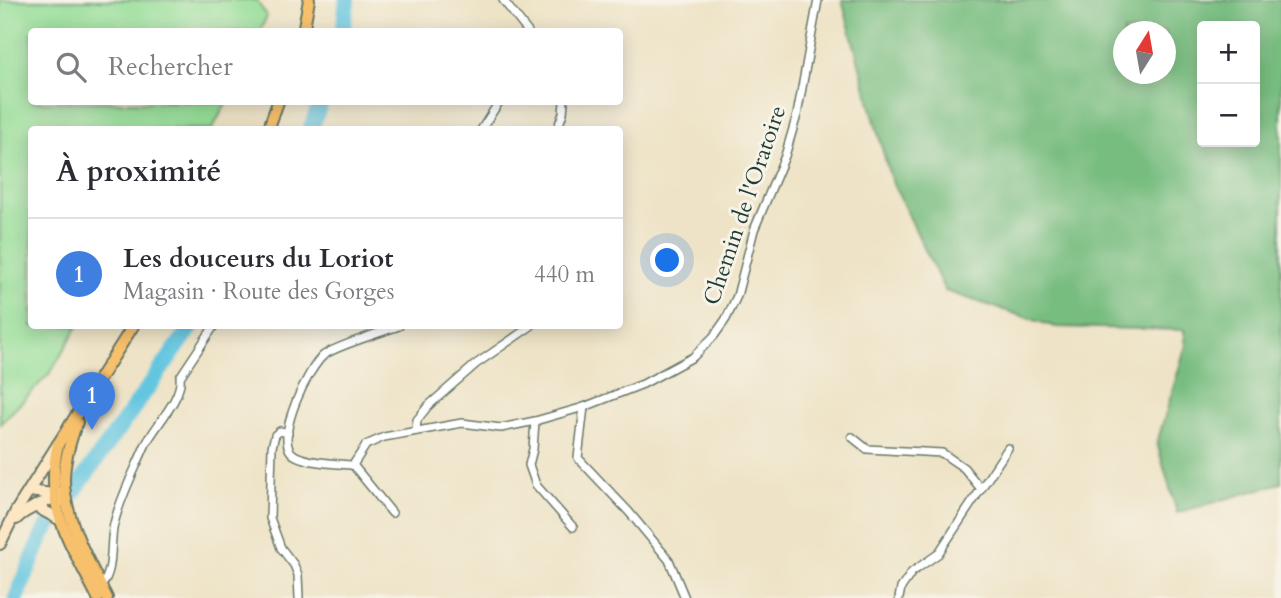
<!DOCTYPE html>
<html lang="fr">
<meta charset="utf-8">
<style>
body{margin:0;font-family:Cardo,serif;background:#f2f2f3;color:#2b2b33}
.controls{position:absolute;right:21px;top:21px;display:grid;overflow:hidden;border-radius:7px;box-shadow:0 4px 18px #0003}
.controls button{width:63px;height:63px;display:grid;place-items:center;padding:0;border:0;border-bottom:2px solid #e1e1e2;background:#fff;color:#2b2b33;font:35px sans-serif}
.compass{position:absolute;left:1113px;top:21px;width:63px;height:63px;border-radius:50%;background:#fff;box-shadow:0 4px 18px #0003;rotate:11deg}
.you{position:absolute;left:668px;top:261px;width:24px;height:24px;margin:-18px;border:5px solid #fff;border-radius:50%;background:#1a73e8;box-shadow:0 0 0 10px #1a73e833}
.badge{display:grid;place-items:center;width:46px;height:46px;border-radius:50%;background:#2563eb;color:#fff;font-size:23px;font-weight:700}
.pin{position:absolute;translate:-50% -58px;filter:drop-shadow(0 2px 4px #0008)}
.pin::after{content:'';position:absolute;top:37px;width:24px;height:21px;background:inherit;clip-path:polygon(0 0,100% 0,50% 100%)}
.list{margin:0;padding:0;list-style:none}
h2{display:flex;justify-content:space-between;align-items:center;height:91px;margin:0;padding:0 28px;font-size:30px}
h2 small{font-size:23px;font-weight:400;color:#7c7c81}
.list li{display:grid;grid-template-columns:46px 1fr auto;gap:21px;align-items:center;box-sizing:border-box;height:112px;padding:0 28px;border-top:2px solid #e1e1e2}
.list b{display:block;font-size:26px;white-space:nowrap}
.list p{margin:0;font-size:23px;white-space:nowrap;color:#7c7c81}
.list em{font-size:23px;font-style:normal;color:#7c7c81}
.icon{flex:none;width:38px;height:38px;fill:none;stroke:currentColor;stroke-width:2;stroke-linecap:round;stroke-linejoin:round}
.map{position:relative;flex:none;width:1281px;height:598px;overflow:hidden}
.search{position:absolute;background:#fff;box-shadow:0 4px 18px #0003;left:28px;top:28px;width:595px;height:77px;display:flex;align-items:center;gap:18px;box-sizing:border-box;padding:0 24px;border-radius:7px;color:#7c7c81;font-size:26px}
.panel{position:absolute;background:#fff;box-shadow:0 4px 18px #0003;left:28px;top:126px;width:595px;height:203px;border-radius:7px}
.map>svg:first-child{display:block}
.green{fill:#96de98;stroke:#5a8e66;stroke-width:2}
.forest{fill:#78bd80;stroke:#4c7d5a;stroke-width:2;fill-rule:evenodd}
.lines{fill:none;stroke-linecap:round;stroke-linejoin:round}
.river{stroke:#63c6e0;stroke-width:16}
.minor-casing{stroke:#677767;stroke-width:10}
.secondary-casing{stroke:#677767;stroke-width:14}
.primary-casing{stroke:#677767;stroke-width:14}
.minor{stroke:#fff;stroke-width:7}
.secondary{stroke:#fce6c4;stroke-width:10}
.primary{stroke:#f7c06c;stroke-width:10}
.labels{text-anchor:middle;stroke-width:6;stroke-linejoin:round;paint-order:stroke}
.street-label{font-size:23px;fill:#1f3d34;stroke:#f7f3e8}
</style>
<div class="map">
<svg width="1281" height="598" viewBox="0 0 1281 598">
<rect width="100%" height="100%" fill="#f7f3e8"/>
<filter id="ink" filterUnits="userSpaceOnUse"><feTurbulence type="fractalNoise" baseFrequency=".0143" numOctaves="2"/><feDisplacementMap in="SourceGraphic" scale="14" xChannelSelector="R" yChannelSelector="G"/><feConvolveMatrix kernelMatrix="1 2 1 2 8 2 1 2 1" color-interpolation-filters="sRGB"/></filter>
<filter id="wash" filterUnits="userSpaceOnUse"><feTurbulence type="fractalNoise" baseFrequency=".00686" numOctaves="4" result="noise"/><feDisplacementMap in="SourceGraphic" scale="28" xChannelSelector="R" yChannelSelector="G"/><feGaussianBlur stdDeviation="1.57" result="paint"/><feColorMatrix in="noise" values="0 0 0 0 0 0 0 0 0 0 0 0 0 0 0 0 0 1.4 0 .05"/><feComposite in="paint" operator="in"/></filter>
<g filter="url(#wash)">
<rect width="100%" height="100%" fill="#eee3c6"/>
<path class="green" d="M0 0H256L267 16 260 31 32 32V102H227L212 129 32 130V326H78L51 372 0 424Z"/>
<path class="forest" d="M842 0H1281V483L1177 513 1157 443 1186 345 1184 330 1056 327 945 291 890 177ZM1202 26H1255V142H1202ZM1124 32H1166V74H1124Z"/>
<g class="lines">
<g class="river">
<path d="M343 32 347 0"/>
<path d="M310 130 321 102"/>
<path d="M72 494 192 326"/>
<path d="M16 598 43 534 51 522"/>
</g>
</g>
</g>
<g filter="url(#ink)">
<g class="lines">
<defs>
<g id="minor">
<path d="M503 0 528 32"/>
<path d="M481 130 499 102"/>
<path d="M557 130 563 113 564 102"/>
<path d="M399 326C382 332 336 346 324 355 308 368 276 435 291 452 300 463 339 464 353 465L366 445 384 437 462 423 501 428 535 421 584 407 643 384 693 357 714 336 726 319 737 296 754 230 785 156 797 115 818 0"/>
<path d="M584 407 578 458 629 512 669 560 685 598"/>
<path d="M535 421 533 449 529 465 536 485 573 527"/>
<path d="M416 431 417 420 428 406 476 364 531 326"/>
<path d="M288 433 280 431 275 435 272 447 270 518 281 548 294 565 298 575 299 598"/>
<path d="M852 437 867 449 942 453 964 468 981 489"/>
<path d="M353 465 392 513"/>
<path d="M101 586C115 571 109 543 114 524 120 498 134 472 144 448 153 427 183 399 180 377L214 326"/>
<path d="M899 598 901 588 912 572 938 554 1008 448"/>
</g>
<g id="secondary">
<path d="M29 491 53 494 61 501"/>
<path d="M35 506 59 519"/>
<path d="M16 519C28 506 46 505 59 493"/>
<path d="M0 544 16 511 58 444"/>
</g>
<g id="primary">
<path d="M303 32 309 0"/>
<path d="M268 130 278 102"/>
<path d="M77 422C70 441 64 460 64 480 64 518 90 565 107 598"/>
<path d="M98 598C71 543 43 508 58 444L133 326"/>
</g>
</defs>
<use href="#minor" class="minor-casing"/>
<use href="#secondary" class="secondary-casing"/>
<use href="#primary" class="primary-casing"/>
<use href="#minor" class="minor"/>
<use href="#secondary" class="secondary"/>
<use href="#primary" class="primary"/>
</g>
</g>
<g class="labels">
<g class="street-label">
<text transform="translate(744 205) rotate(-71)" y="8">Chemin de l'Oratoire</text>
</g>
</g>
</svg>
<div class="controls">
<button>+</button>
<button>−</button>
</div>
<svg class="compass" viewBox="-18 -18 36 36"><path d="M0-13l5 13h-10z" fill="#e53935"/><path d="M0 13l5-13h-10z" fill="#7c7c81"/></svg>
<div class="you"></div>
<div class="pin badge" style="left:92px;top:430px;background:#3f7fe0">1</div>
<div class="search"><svg class="icon" aria-label="search" viewBox="0 0 24 24"><circle cx="10" cy="10" r="6"/><path d="M15 15l6 6"/></svg>Rechercher</div>
<section class="panel">
<h2>À proximité<small></small></h2>
<ul class="list">
<li><span class="badge" style="background:#3f7fe0">1</span><div><b>Les douceurs du Loriot</b><p>Magasin · Route des Gorges</p></div><em>440 m</em></li>
</ul>
</section>
</div>
